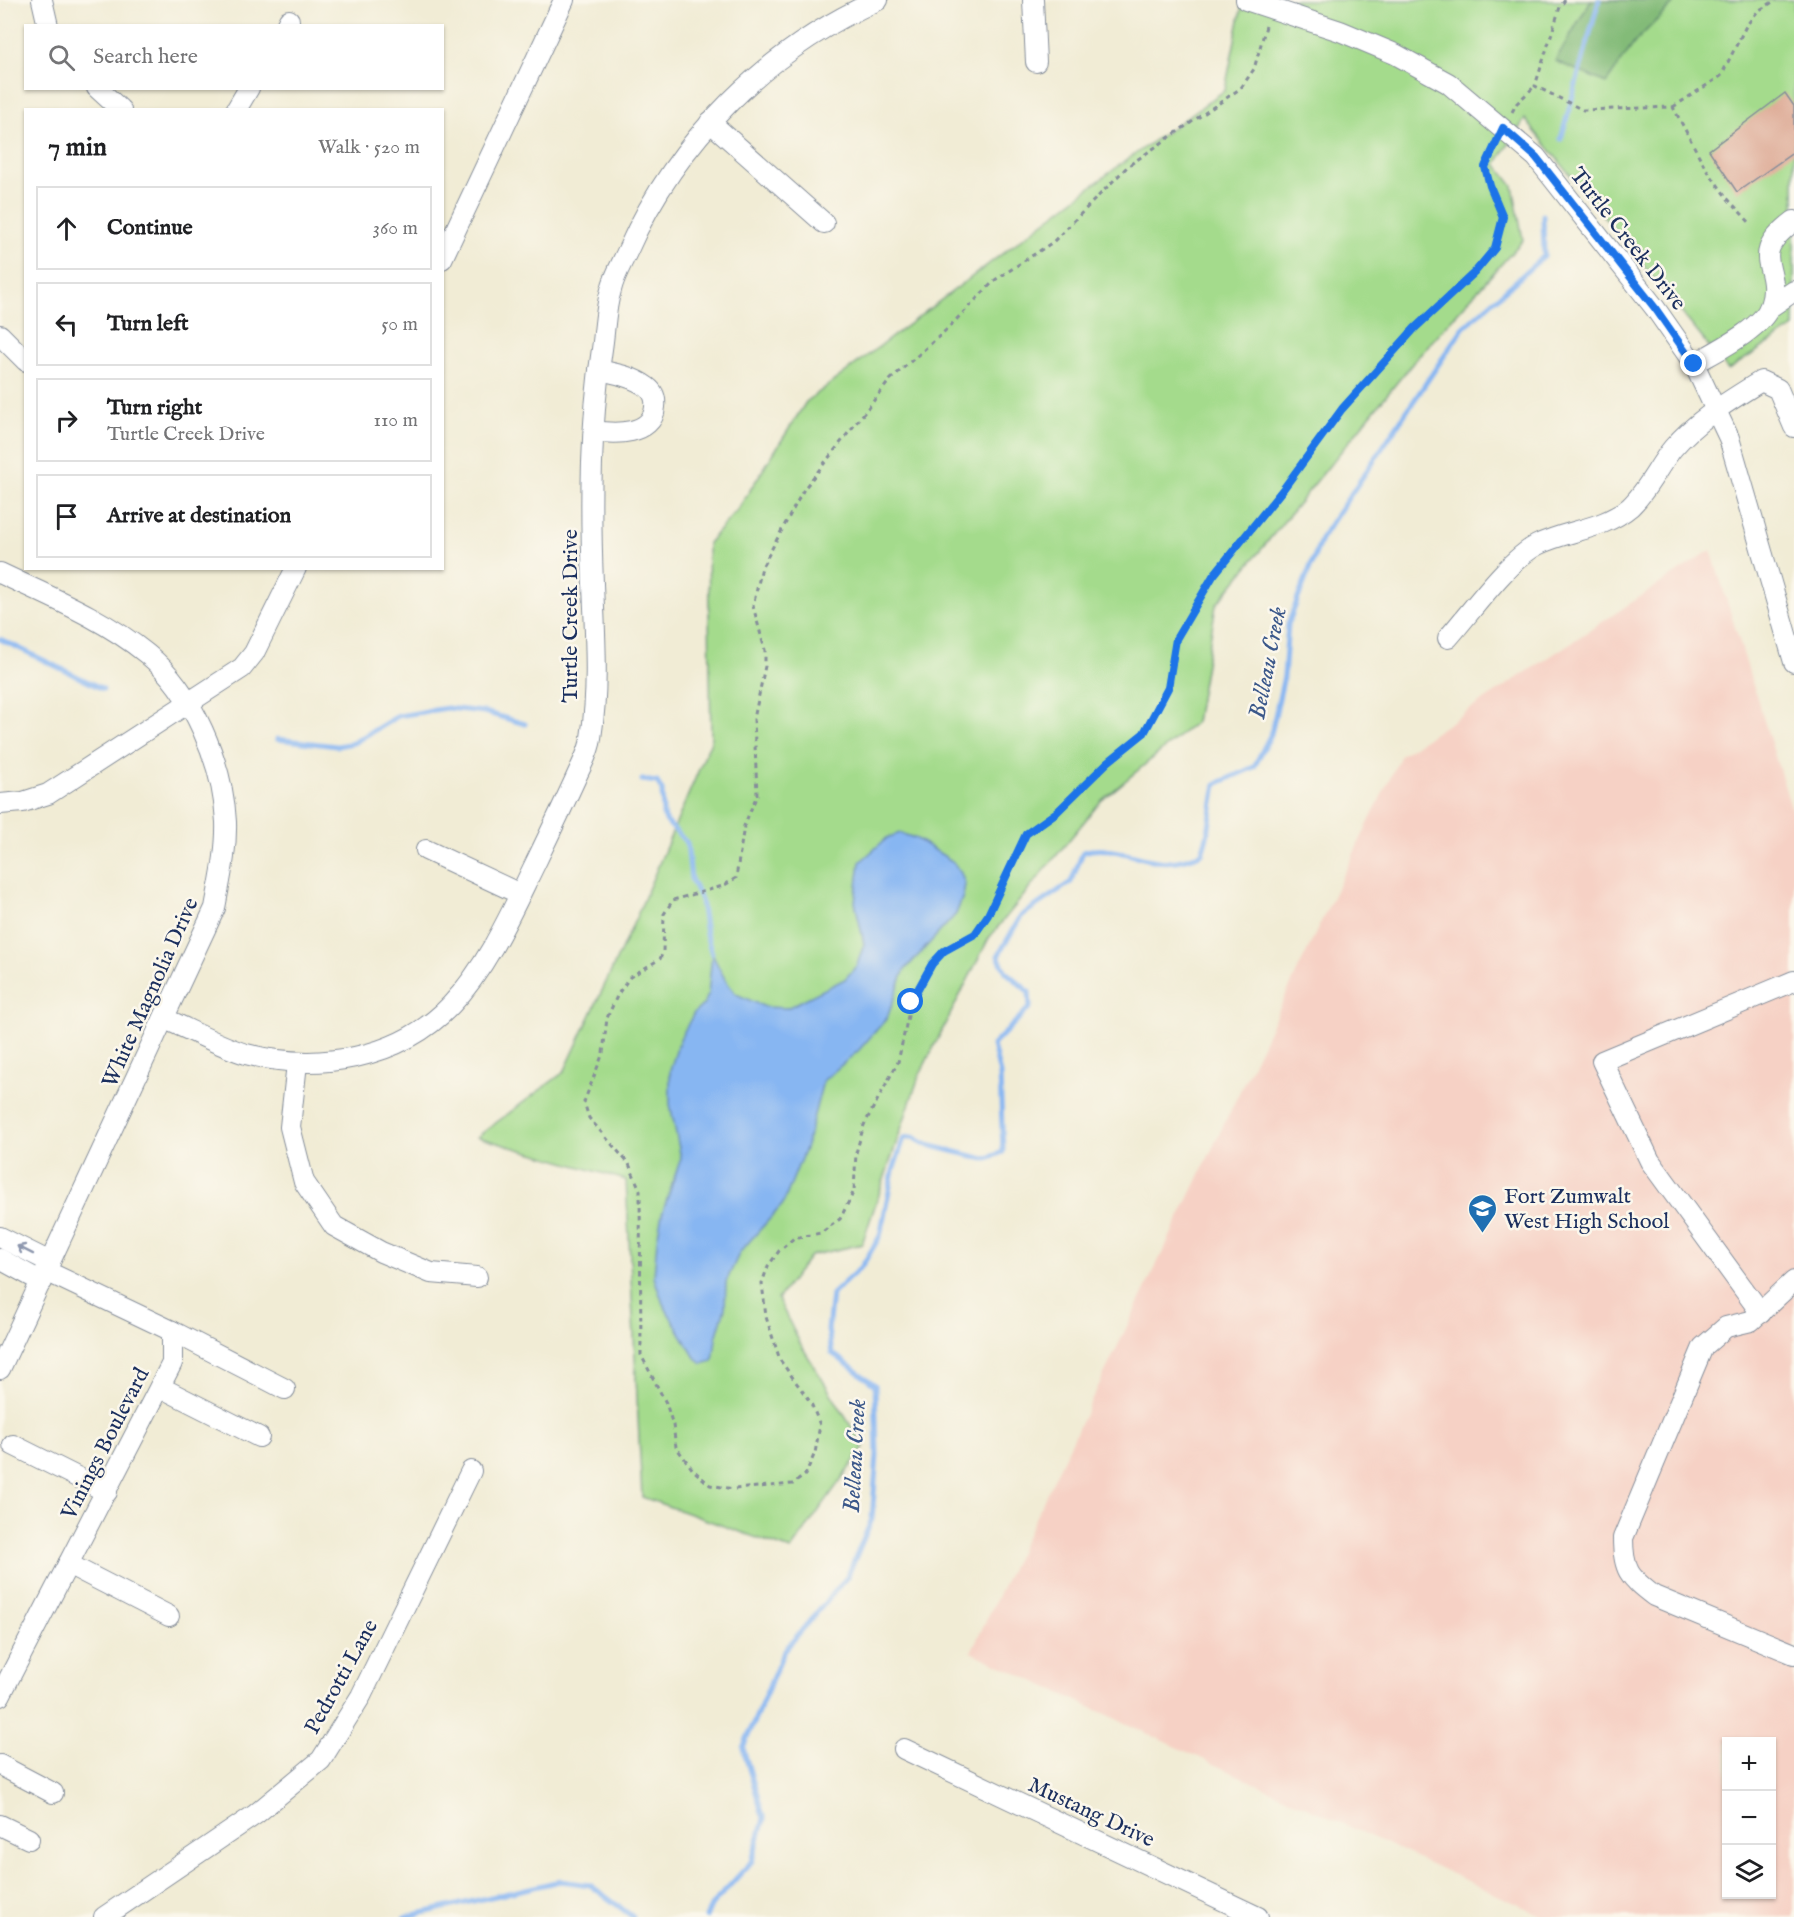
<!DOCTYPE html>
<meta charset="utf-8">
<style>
body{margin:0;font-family:"IM FELL English",serif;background:#f6f6f6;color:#202124}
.controls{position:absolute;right:18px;bottom:18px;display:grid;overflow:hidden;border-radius:0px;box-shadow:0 2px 4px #0004}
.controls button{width:54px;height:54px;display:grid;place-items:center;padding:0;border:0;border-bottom:2px solid #e0e0e0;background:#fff;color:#202124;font:30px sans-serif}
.stop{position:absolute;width:18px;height:18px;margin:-14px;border:4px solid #1a73e8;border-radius:50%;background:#fff}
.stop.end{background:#1a73e8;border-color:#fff;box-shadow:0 2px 6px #0008}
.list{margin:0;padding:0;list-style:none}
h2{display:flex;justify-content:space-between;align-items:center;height:78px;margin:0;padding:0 24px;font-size:26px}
h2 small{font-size:20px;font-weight:400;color:#757577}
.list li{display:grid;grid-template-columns:39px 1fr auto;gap:18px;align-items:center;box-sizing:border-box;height:84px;margin:0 12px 12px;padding:0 12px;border:2px solid #e0e0e0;border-radius:0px}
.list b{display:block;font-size:22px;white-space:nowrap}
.list p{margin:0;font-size:20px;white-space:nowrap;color:#757577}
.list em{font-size:20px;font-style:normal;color:#757577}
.icon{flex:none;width:33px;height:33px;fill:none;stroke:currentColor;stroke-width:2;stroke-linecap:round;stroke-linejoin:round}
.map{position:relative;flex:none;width:1794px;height:1917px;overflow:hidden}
.search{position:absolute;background:#fff;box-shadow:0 2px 4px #0004;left:24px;top:24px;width:420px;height:66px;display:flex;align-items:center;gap:15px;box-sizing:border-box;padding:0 21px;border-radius:0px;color:#757577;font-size:22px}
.panel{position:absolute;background:#fff;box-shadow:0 2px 4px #0004;left:24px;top:108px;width:420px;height:462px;border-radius:0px}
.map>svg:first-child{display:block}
.built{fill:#f6d1c5;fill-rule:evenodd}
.green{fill:#a4db8c;stroke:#608575;stroke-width:1.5}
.forest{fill:#83bb78;stroke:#4f756b;stroke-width:1.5}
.water{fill:#87b6f2;stroke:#5172a8;stroke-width:1.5}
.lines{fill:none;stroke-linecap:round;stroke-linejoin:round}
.stream{stroke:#87b6f2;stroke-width:5}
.building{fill:#deac97}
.minor-casing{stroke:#868e9a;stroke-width:22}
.path{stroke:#868e9a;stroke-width:3;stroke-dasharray:4.5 4.5;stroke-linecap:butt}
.minor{stroke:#fff;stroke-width:20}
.oneway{stroke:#8d97ae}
.route{stroke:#1a73e8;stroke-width:8}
.labels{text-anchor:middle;stroke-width:5;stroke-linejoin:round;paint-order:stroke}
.street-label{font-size:22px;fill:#1b2f5e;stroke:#fbf7ec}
.poi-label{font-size:22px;fill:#1b2f5e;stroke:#fbf7ec;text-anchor:start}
.water-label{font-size:24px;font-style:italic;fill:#3b588a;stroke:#fbf7ec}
</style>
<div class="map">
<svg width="1794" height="1917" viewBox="0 0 1794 1917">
<rect width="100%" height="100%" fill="#fbf7ec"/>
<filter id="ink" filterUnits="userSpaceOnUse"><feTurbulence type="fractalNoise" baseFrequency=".0167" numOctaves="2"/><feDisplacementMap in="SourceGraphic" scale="12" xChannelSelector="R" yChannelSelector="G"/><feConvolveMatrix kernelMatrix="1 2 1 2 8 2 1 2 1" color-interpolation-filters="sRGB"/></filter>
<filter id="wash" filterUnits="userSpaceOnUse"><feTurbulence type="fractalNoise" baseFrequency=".008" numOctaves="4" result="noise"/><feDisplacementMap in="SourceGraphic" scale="24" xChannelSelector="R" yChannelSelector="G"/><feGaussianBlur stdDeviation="1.35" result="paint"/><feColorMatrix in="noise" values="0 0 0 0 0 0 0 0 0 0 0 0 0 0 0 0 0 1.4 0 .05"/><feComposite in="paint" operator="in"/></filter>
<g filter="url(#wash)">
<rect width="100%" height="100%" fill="#f1ecd5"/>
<path class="built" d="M1711 550 1794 817V1917H1545L971 1652 1401 755ZM1726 1742H1772V1894H1726Z"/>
<path class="green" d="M1243 0H1794V327L1728 370 1525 119 1496 164 1513 186 1523 240 1416 359 1216 605 1196 722 1101 801 989 938 919 1076 862 1244 810 1256 778 1299 801 1345 864 1447 791 1550 642 1497 626 1180 477 1137 564 1072 636 918 711 741 708 543 738 509 806 402 1117 167 1225 90Z"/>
<path class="forest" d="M1591 0H1677L1635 42 1606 83 1555 61Z"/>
<path class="water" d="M900 833 917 839 952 861 961 873 965 884 963 896 956 914 904 971 887 1018 859 1050 823 1081 806 1146 783 1204 740 1252 726 1282 725 1308 716 1338 713 1361 702 1364 694 1356 663 1304 654 1277 657 1240 662 1214 681 1158 670 1104V1070L680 1039 694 1013 704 1004 708 995 712 954 726 981 736 994 765 1007 787 1008 845 979 857 965 864 944 855 902 860 862 887 838Z"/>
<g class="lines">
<g class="stream">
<path d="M1561 139 1599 0"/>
<path d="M0 639 103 689"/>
<path d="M277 739 337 746 353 743 398 716 447 708 484 712 525 724"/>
<path d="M642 780 657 782 662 790 663 815 667 822 687 843 691 879 701 900 706 934 712 954"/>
<path d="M405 1917 560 1881 590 1885 633 1917"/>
<path d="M706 1917 712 1905 752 1861 764 1819 743 1748 784 1651 847 1577 872 1519 877 1455 875 1385 832 1353 828 1330 832 1294 862 1266 880 1236 893 1171 904 1138 913 1137 927 1145 985 1159 1003 1152 1000 1074 993 1045 1030 1007 1029 992 1006 972 998 956 1021 916 1071 882 1083 852C1123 840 1153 878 1202 853L1208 833 1216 784 1254 767 1271 734 1284 676 1288 624 1322 537 1463 328 1544 256 1543 215"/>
</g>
</g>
<g id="blocks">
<path class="building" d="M1785 93 1794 106V152L1737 192 1709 150Z"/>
</g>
</g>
<g filter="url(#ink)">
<use href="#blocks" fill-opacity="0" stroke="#868e9a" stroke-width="1.5"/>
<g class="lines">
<defs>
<g id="minor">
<path d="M42 0 48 26"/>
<path d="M1033 0 1036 62"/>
<path d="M1246 0 1340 31 1395 54 1448 83 1536 157 1655 308 1694 364 1729 438 1794 662"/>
<path d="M286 26 289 20"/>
<path d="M97 88 121 110"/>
<path d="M236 110 249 88"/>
<path d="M710 122 824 223"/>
<path d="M442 259 564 0"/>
<path d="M1769 308 1794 291"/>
<path d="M0 335 26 361"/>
<path d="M1694 364C1714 352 1762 329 1770 306 1784 265 1744 259 1794 221"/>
<path d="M594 431C614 434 653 436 655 407 656 399 654 392 647 387 634 377 614 373 599 370"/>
<path d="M0 573C50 597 103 618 147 654 193 691 223 764 226 822 227 851 220 880 215 908L0 1369"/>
<path d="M1448 638C1471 612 1508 560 1537 545 1567 530 1603 530 1630 507 1648 490 1658 466 1673 448 1698 419 1729 401 1761 381L1778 389 1794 427"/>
<path d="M0 804 23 802 48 794 242 668 254 653 296 568"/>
<path d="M426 850 520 894"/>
<path d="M165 1019C191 1030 219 1046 246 1054 317 1072 399 1060 451 1005 487 967 511 913 534 866 549 835 564 804 578 773 583 762 590 750 591 738 599 686 595 636 593 584 590 506 590 426 602 349 605 330 605 309 611 290 614 276 622 263 628 250 677 139 768 49 878 0"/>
<path d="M297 1063 290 1127 304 1182 334 1226 381 1252 431 1273 477 1277"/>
<path d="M0 1237 50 1262"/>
<path d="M0 1259 42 1282"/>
<path d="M1794 1281 1751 1321 1726 1327 1703 1347 1623 1538C1623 1570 1629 1577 1654 1596L1794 1654"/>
<path d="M1761 1313 1650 1161 1602 1061 1794 981"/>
<path d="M172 1331 285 1389"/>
<path d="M160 1387 259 1437"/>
<path d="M13 1445 107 1492"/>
<path d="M68 1564 169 1616"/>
<path d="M0 1696 172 1363V1331L46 1271"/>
<path d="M904 1749 1258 1917"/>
<path d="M0 1765 53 1793"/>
<path d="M0 1825 29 1839"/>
<path d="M104 1917 256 1814 321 1760 361 1696 471 1471"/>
</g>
</defs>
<use href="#minor" class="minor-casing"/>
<g class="path">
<path d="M1565 0 1560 7 1535 86 1583 110 1673 107 1705 167 1727 198 1752 225"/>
<path d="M1266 26 1254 69 1241 88 1128 166 1053 242 995 280 946 330 890 380 804 489 762 567 753 606 765 650V666L754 719 757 795 744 826 736 878 723 886 673 900 664 914 663 952 660 959 630 977 618 994 607 1018 603 1053 584 1102 589 1118 629 1164 640 1190 641 1355 666 1403 673 1425 676 1447 693 1470 710 1485 734 1489 793 1484 805 1475 815 1453 820 1425 811 1403 780 1360 766 1317 762 1283 768 1266 779 1251 794 1238 821 1233 840 1219 854 1191 856 1153 864 1125 898 1062 911 1002 932 964 944 951 975 934 988 915 1026 834 1057 812 1108 762 1144 733 1168 688 1176 639 1213 576 1284 488 1342 409 1415 328 1475 272 1495 248 1503 217 1490 186 1485 167 1495 144"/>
<path d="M1673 107 1721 76 1746 26 1758 11 1776 0"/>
<path d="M1512 112 1517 103 1535 86"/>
</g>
<use href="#minor" class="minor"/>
</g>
<defs><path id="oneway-shaft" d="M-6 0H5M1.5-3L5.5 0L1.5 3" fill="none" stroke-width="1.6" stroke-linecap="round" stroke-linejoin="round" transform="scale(1.5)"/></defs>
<use class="oneway" href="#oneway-shaft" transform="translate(25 1250) rotate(-153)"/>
</g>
<g class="lines" filter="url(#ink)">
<path class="route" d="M911 1002 932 964 944 951 975 934 988 915 1026 834 1057 812 1108 762 1144 733 1168 688 1176 639 1213 576 1284 488 1342 409 1415 328 1475 272 1495 248 1503 217 1490 186 1485 167 1503 128 1536 157 1655 308 1694 364"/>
</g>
<defs>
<symbol id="school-pin" viewBox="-11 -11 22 30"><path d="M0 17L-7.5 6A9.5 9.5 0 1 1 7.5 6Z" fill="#1f6fb2" stroke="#fbf7ec"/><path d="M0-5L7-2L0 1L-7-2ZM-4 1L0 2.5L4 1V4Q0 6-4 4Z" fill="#fff"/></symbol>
</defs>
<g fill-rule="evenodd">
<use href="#school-pin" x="1466" y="1192" width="33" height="45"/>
</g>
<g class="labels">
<g class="street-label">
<text transform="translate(1629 238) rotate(52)" y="8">Turtle Creek Drive</text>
<text transform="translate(569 616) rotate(-90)" y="8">Turtle Creek Drive</text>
<text transform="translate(149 992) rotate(-66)" y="8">White Magnolia Drive</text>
<text transform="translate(104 1443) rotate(-63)" y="8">Vinings Boulevard</text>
<text transform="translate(340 1676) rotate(-61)" y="8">Pedrotti Lane</text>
<text transform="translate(1092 1811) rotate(25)" y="8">Mustang Drive</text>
</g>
<g class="poi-label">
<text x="1504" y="1203">Fort Zumwalt<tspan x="1504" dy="25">West High School</tspan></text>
</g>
<g class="water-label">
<text transform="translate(1267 663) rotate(-79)" y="8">Belleau Creek</text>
<text transform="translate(854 1456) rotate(-87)" y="8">Belleau Creek</text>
</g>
</g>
</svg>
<div class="controls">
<button>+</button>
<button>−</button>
<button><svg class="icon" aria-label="layers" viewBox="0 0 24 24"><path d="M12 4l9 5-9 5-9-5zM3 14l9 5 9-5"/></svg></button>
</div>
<div class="stop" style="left:911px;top:1002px"></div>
<div class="stop end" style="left:1694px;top:364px"></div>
<div class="search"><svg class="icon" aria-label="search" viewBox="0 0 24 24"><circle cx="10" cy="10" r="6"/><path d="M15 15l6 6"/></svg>Search here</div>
<section class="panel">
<h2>7 min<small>Walk · 520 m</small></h2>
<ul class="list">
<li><svg class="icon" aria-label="ahead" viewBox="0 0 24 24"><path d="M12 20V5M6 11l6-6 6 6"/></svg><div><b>Continue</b></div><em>360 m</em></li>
<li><svg class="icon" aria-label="left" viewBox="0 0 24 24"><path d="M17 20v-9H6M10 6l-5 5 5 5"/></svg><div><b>Turn left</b></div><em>50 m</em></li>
<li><svg class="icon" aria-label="right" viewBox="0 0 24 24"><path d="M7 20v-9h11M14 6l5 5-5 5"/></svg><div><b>Turn right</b><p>Turtle Creek Drive</p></div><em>110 m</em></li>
<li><svg class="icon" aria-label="arrive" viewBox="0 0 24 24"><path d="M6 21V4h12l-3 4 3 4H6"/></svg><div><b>Arrive at destination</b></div></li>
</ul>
</section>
</div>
